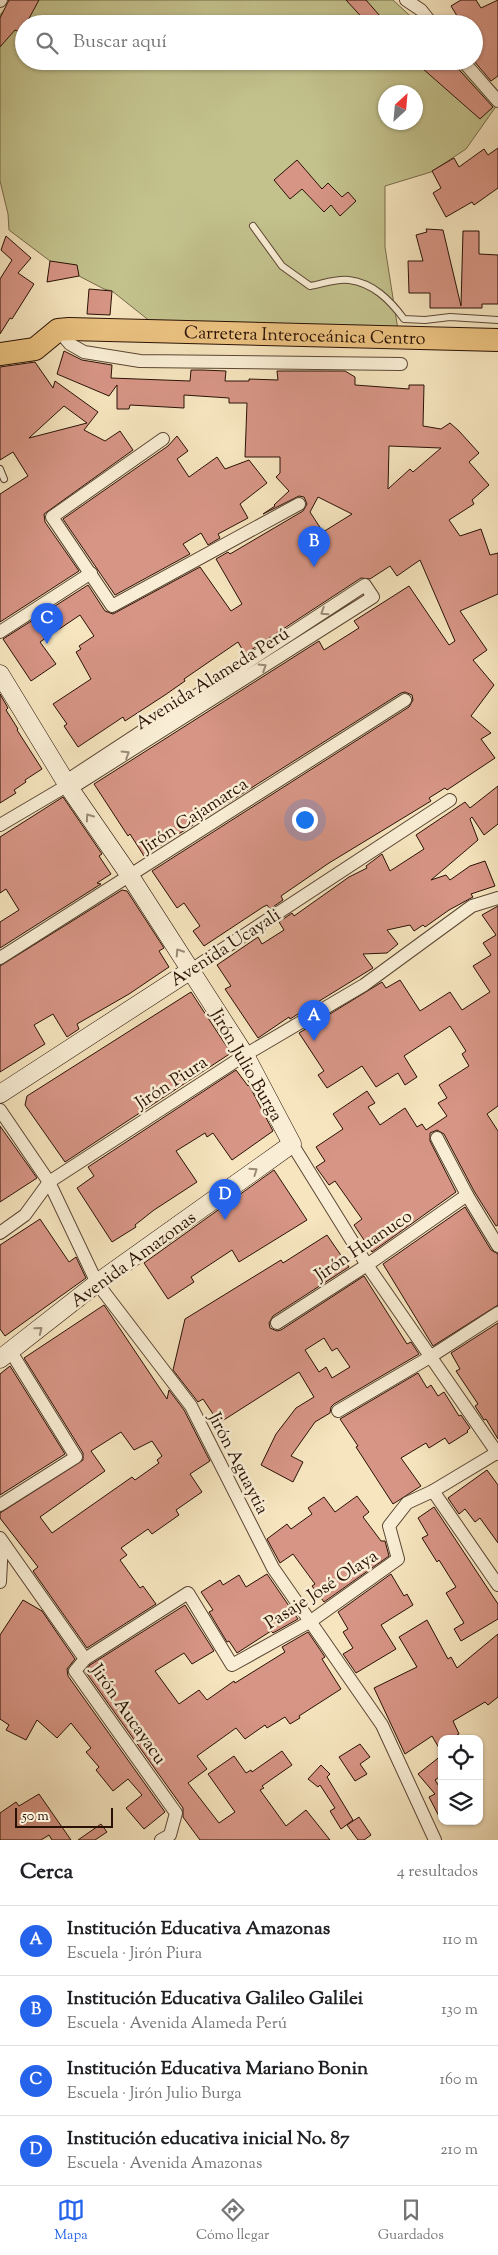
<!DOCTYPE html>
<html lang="es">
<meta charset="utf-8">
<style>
body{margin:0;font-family:"Sorts Mill Goudy",serif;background:#f6f6f6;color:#202124}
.controls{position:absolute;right:15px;bottom:15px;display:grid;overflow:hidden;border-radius:10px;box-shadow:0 1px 4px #0004}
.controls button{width:45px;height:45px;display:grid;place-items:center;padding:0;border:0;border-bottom:1px solid #e0e0e0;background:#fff;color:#202124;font:25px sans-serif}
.compass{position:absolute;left:378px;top:85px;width:45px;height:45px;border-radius:50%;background:#fff;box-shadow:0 1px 4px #0004;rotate:26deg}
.scale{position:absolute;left:15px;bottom:12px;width:98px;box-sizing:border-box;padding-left:5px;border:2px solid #291105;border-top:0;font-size:14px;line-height:18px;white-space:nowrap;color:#291105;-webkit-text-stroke:4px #f9eed5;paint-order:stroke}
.you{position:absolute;left:304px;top:819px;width:18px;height:18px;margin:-12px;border:4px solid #fff;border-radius:50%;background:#1a73e8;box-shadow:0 0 0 8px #1a73e833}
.badge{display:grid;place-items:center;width:32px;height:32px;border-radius:50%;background:#2563eb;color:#fff;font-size:16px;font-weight:700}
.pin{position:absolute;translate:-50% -41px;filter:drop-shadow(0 1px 2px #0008)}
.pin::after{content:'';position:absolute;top:26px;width:18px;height:15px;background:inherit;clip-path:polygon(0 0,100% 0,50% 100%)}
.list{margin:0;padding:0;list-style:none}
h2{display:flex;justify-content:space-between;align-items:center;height:65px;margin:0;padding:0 20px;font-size:21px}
h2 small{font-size:16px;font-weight:400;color:#757577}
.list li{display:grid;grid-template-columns:32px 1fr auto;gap:15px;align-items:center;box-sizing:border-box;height:70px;padding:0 20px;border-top:1px solid #e0e0e0}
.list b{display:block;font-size:19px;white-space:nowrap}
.list p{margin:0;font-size:16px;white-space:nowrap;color:#757577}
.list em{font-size:16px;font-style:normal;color:#757577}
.icon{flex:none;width:28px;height:28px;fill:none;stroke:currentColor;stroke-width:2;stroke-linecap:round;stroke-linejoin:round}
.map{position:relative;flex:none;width:498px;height:1840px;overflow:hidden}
.search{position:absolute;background:#fff;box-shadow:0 1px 4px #0004;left:15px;right:15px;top:15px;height:55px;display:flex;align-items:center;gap:12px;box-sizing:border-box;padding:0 18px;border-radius:28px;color:#757577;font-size:19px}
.sheet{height:345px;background:#fff}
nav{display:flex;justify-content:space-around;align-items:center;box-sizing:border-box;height:70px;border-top:1px solid #e0e0e0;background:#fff;font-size:14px;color:#757577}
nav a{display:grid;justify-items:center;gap:2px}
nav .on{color:#2563eb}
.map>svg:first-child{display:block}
.green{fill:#c3c28d;stroke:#766a49;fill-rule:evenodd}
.building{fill:#d79585;stroke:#291105;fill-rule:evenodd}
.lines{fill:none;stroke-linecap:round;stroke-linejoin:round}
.lane-casing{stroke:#5c4634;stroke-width:8}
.street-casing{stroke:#5c4634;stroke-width:14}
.secondary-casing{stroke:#291105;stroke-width:19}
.highway-casing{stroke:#291105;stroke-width:24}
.lane{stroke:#f9eed5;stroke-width:6}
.street{stroke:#f9eed5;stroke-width:12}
.secondary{stroke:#f9eed5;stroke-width:18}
.highway{stroke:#ebc280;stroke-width:22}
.oneway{stroke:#9b8b77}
.labels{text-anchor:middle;stroke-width:5;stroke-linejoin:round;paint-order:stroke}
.street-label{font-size:18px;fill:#291105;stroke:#f9eed5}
</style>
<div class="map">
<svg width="498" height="1840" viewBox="0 0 498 1840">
<rect width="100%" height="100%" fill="#f6e5bf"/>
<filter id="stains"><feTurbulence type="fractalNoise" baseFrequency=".004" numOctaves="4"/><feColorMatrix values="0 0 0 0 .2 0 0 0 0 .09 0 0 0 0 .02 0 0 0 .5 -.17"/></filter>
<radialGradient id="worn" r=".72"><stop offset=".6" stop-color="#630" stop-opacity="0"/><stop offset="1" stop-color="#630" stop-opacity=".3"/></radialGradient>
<path class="green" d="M13 0H393L419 24H24V61H458L497 105 466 149 431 172 385 186V247L398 330 151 322 112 291 104 289 50 261 9 230 8 214 0 181V15ZM386 92H416V122H386Z"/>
<g class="building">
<path d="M9 0H39L26 24H24V34L15 30 0 47V18Z"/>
<path d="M346 0H366L387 24H368Z"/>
<path d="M461 0H476L481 8 498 0V76L491 81 474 61V24H462L451 6Z"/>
<path d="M414 61H451L493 107 480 119Z"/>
<path d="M498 148V188L474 205 472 202 446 217 433 193 441 188 432 171 454 158 459 167 484 149 488 155Z"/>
<path d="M297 160 322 189 328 183 342 197 348 192 356 201 340 216 331 205 324 212 302 189 290 199 274 180Z"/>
<path d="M426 229 443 230 461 306 463 231H479V254L498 255V304H482V308H430V293H409L408 261H423L416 235 427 232Z"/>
<path d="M6 236 31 258 18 273 34 284 12 319 10 318 0 334V279L12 260 1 250Z"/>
<path d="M50 261 77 265 79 276 47 282Z"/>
<path d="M89 289 112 291 110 315 87 314Z"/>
<path d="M64 351 82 360 112 365 111 378 190 381 191 370H203L226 371 225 381H249V379L278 380 277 371H345L355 377V385L409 389V385H424L423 426 441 429 450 423 459 431 479 453 469 462 489 485 472 500 474 504 449 520 460 536 481 529 490 555 498 553V594L460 611 487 650 473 660 494 685 471 716 491 733 481 739 495 758 447 790 445 788 429 798 431 801 329 863 281 896 283 900 270 909 267 905 263 907 204 946 193 931 200 926 184 903 177 908 152 871 409 707 413 700 412 695 405 692 401 693 144 856 130 834 128 836 94 784 319 641 324 650 359 628 354 621 409 586 449 645 455 641 420 560 397 576 390 566 370 579 361 578 245 654 238 642 184 679 185 681 165 695 125 721 123 717 78 747 64 726 67 724 53 704 91 679 76 652 81 649 79 646 94 636 80 615 40 642 56 664 31 681 3 639 88 585 105 611 113 614 200 567 231 611 242 604 216 559 228 552 230 554 303 511 307 504 304 497 299 496 263 514 275 506 274 505 289 491 276 477 280 473V457H245L247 403H229V398L184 395V408L130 405 129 409H117V385L109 396 57 374ZM389 446 441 448 413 472 410 469 388 489ZM318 497 352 514 323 532 310 512Z"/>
<path d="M35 362 53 388 55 381 98 412 84 430 105 441 120 431 133 450 44 514 45 522 79 571 0 622V494L28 476 13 452 0 460V367ZM64 406 87 423 29 438Z"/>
<path d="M177 436 188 451 177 459 189 477 217 457 225 469 249 460 267 483 240 504 248 518 218 534 220 538 208 545 201 533 183 544 190 554 115 595 63 519 168 446Z"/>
<path d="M0 694 8 708 6 710 18 729 17 730 42 769 25 780 26 782 14 790 16 793 0 803Z"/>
<path d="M498 786V824L484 835 472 817 470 819 478 840 431 880 446 875 450 880 470 866 485 861 495 886 471 894 473 897 449 910 425 927 423 925 414 931 410 925 387 930 398 944 387 953 363 954 373 968 290 1019 289 1017 258 1038 225 989 231 986 217 965 258 937 262 944 284 930 279 922 292 913 294 916 349 877 367 868 366 866 382 854 390 871 424 849 416 835 465 802 470 808Z"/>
<path d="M63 797 102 854 99 856 111 874 97 883 101 884 0 948V922L19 910 6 889 0 893V837Z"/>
<path d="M122 890 127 891 164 948 159 951 169 967 129 994 77 1024 79 1029 67 1037 53 1014 34 1025 45 1044 0 1072V966Z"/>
<path d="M498 906V1106L487 1114 498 1131V1225L496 1226 474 1191 444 1134 437 1130 430 1133V1141L456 1192 372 1252 354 1225 362 1219 335 1181 329 1185 316 1167 325 1161 316 1147 343 1129 333 1114 367 1091 375 1103 368 1107 380 1125 405 1108 417 1127 422 1124 426 1130 447 1116 438 1103 447 1098 439 1085 469 1066 462 1054 466 1051 450 1026 404 1056 417 1077 405 1085 398 1073 376 1087 362 1066 327 1088 318 1075 324 1071 299 1033 382 982 386 988 400 980 420 1011 450 992 462 1010 490 992 473 966 491 955 483 943 496 935 482 915Z"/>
<path d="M191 992 231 1053 65 1162 25 1105 27 1096Z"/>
<path d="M236 1070 248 1086 249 1085 273 1131 232 1160 213 1133 207 1137 205 1133 176 1151 197 1182 154 1210 135 1225 136 1227 112 1242 77 1188 94 1176 88 1167Z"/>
<path d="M0 1126 37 1178 0 1202Z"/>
<path d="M274 1170 307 1220 239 1262 232 1250 191 1277 194 1282 168 1299 144 1263Z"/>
<path d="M465 1207 491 1250 498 1254V1305L433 1346 383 1264Z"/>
<path d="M40 1219 69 1262 76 1257 86 1278 5 1336 0 1329V1245Z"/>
<path d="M327 1235 349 1267 273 1316 269 1323 270 1328 277 1331 281 1330 364 1276 407 1344 411 1342 419 1354 334 1404 331 1407 330 1413 315 1422 291 1456 303 1462 293 1482 261 1465 276 1434 296 1408 314 1397 299 1372 219 1423 203 1399 198 1402 173 1370 185 1319 281 1260 283 1263ZM324 1338 332 1351 337 1348 350 1367 332 1378 326 1367 319 1372 305 1350Z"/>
<path d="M104 1305 167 1399 169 1390 184 1410 210 1461 190 1474 202 1492 176 1510 179 1515 152 1534 148 1529 121 1548 127 1555 120 1560 140 1588 143 1586 156 1604 87 1648 33 1571 38 1567 0 1518V1513L83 1460V1453L24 1358ZM121 1432 134 1450 152 1441 162 1456 157 1460 159 1463 135 1480 132 1477 52 1533 40 1517 105 1471 91 1451Z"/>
<path d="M498 1323V1439L486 1419 484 1420 475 1406 478 1404 456 1371 460 1369 451 1353Z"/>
<path d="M10 1366 65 1454 0 1495V1374Z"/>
<path d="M418 1373 427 1388 431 1385 438 1396 444 1392 459 1416 461 1415 470 1428 467 1431 468 1432 449 1444 445 1438 429 1448 426 1443 401 1458 421 1486 393 1504 356 1447 358 1446 340 1419Z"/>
<path d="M487 1470 498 1485V1543L480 1518 475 1522 465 1509 459 1514 448 1498Z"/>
<path d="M357 1496 369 1512 363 1517 381 1541H385L389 1556 324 1602 312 1586 315 1584 293 1554 280 1563 267 1539 287 1524 291 1529 312 1514 308 1508 324 1497 335 1512Z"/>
<path d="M434 1507 498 1604V1619L461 1641 454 1629 464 1623 446 1593 456 1587 439 1560 437 1562 422 1538 428 1535 418 1518Z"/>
<path d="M267 1574 298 1619 273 1633 271 1631 237 1653 229 1641 227 1642 209 1612 213 1610 201 1592 220 1580 223 1585 239 1575 246 1587Z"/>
<path d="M391 1574 404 1596 407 1594 413 1605 381 1625 396 1649 356 1673 343 1654 353 1648 343 1632 348 1629 338 1612Z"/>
<path d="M23 1600 42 1611 75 1659 67 1669 68 1676 165 1812 144 1829 126 1808 142 1795 128 1779 113 1791 96 1770 99 1767 86 1752 91 1748 71 1723 57 1738 37 1720 26 1740 6 1730 9 1725 0 1719V1635Z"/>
<path d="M185 1605 214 1651 192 1664 184 1653 155 1671 179 1704 199 1690 207 1700 234 1681 235 1683 285 1652 282 1647 308 1632 325 1657 322 1659 341 1689 299 1716 300 1718 290 1724 285 1717 267 1728 265 1725 245 1739 236 1728 197 1756 207 1769 188 1783 219 1823 235 1812 208 1774 234 1756 246 1773 251 1770 252 1772 282 1751 292 1765 262 1786 264 1788 260 1790 286 1826 306 1810 330 1840H200L183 1817V1808L85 1671 90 1665Z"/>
<path d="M427 1620 448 1659 451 1657 457 1668 498 1634V1697L488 1705 485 1702 453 1721 459 1734 457 1735 459 1739H442V1753L432 1736 405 1754 374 1688 417 1667 399 1637Z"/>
<path d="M360 1744 370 1757 360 1764 367 1774 355 1781 339 1757Z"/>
<path d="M442 1755V1775L435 1780 442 1791V1822L429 1797 435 1794 418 1774Z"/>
<path d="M321 1765 330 1774 327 1777 353 1820 341 1829 330 1811 335 1808 320 1785 318 1787 308 1779Z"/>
<path d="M39 1794 71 1840H52L49 1835 41 1840H0V1813L16 1802 19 1806Z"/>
<path d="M359 1817 371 1835 364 1840H358L347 1825Z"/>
<path d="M101 1824 107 1832 95 1840H78Z"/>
</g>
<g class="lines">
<defs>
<g id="lane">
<path d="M253 226 282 266 310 286C322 284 337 278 349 280 373 283 390 300 404 319L425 320 450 317 498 320"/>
<path d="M0 469 4 479"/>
</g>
<g id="street">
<path d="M406 0 421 10 432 24"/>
<path d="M0 1 1 0"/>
<path d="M463 61 498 101"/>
<path d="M58 330 70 344 84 352 140 361 401 364"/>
<path d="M163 439 52 517 112 606 299 504"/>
<path d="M0 632 91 573"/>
<path d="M66 781 365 585 373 597 70 789"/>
<path d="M0 825 68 785"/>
<path d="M0 958 405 700"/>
<path d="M191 970 450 800"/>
<path d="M0 1110 49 1182 97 1283 191 1406 273 1568 382 1725 435 1840"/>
<path d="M437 1138 467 1195 498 1246"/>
<path d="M292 1144 367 1265 498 1454"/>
<path d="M0 1233 25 1215 49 1182 245 1055 364 985 472 906 498 898"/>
<path d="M277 1323 367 1265 467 1195"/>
<path d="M338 1411 430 1357 498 1313"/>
<path d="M433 1491 498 1585"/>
<path d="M0 1505 76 1457 11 1352"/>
<path d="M0 1538 85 1659 75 1671 176 1813 170 1835 161 1840"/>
<path d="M0 1582 2 1542"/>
<path d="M85 1659 188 1593 232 1665 311 1621 398 1559 389 1526 407 1503 433 1491 498 1452"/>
</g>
<g id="secondary">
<path d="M0 674 70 789 130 876 245 1055 292 1144 97 1283 0 1359"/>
<path d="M0 1094 191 970"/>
</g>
<g id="highway">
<path id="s1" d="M0 354 35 349 58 330 69 329 498 340"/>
</g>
</defs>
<use href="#lane" class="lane-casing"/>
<use href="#street" class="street-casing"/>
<use href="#secondary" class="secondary-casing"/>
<use href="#highway" class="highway-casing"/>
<use href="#lane" class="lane"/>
<use href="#street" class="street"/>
<use href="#secondary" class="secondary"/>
<use href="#highway" class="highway"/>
</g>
<defs><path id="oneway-chevron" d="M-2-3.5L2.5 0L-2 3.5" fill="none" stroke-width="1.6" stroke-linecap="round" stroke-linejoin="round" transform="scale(1.25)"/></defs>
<g class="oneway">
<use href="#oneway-chevron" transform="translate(324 612) rotate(147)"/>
<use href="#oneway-chevron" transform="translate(263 667) rotate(-32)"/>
<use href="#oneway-chevron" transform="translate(126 754) rotate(-32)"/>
<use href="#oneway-chevron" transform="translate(89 817) rotate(-125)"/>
<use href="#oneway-chevron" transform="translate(179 952) rotate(-123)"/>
<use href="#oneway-chevron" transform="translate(254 1171) rotate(-35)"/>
<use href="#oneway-chevron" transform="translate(39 1330) rotate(-39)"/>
</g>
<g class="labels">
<g class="street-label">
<text dy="6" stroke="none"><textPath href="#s1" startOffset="312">Carretera Interoceánica Centro</textPath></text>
<text transform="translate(212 678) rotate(-32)" y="6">Avenida Alameda Perú</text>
<text transform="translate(194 815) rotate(-33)" y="6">Jirón Cajamarca</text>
<text transform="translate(225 947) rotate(-33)" y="6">Avenida Ucayali</text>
<text transform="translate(247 1065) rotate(60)" y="6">Jirón Julio Burga</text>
<text transform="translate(171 1082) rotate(-33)" y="6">Jirón Piura</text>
<text transform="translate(363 1245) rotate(-34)" y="6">Jirón Huanuco</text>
<text transform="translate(133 1259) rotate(-36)" y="6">Avenida Amazonas</text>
<text transform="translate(239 1463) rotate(63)" y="6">Jirón Aguaytia</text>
<text transform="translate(321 1589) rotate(-33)" y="6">Pasaje José Olaya</text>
<text transform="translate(129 1714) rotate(55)" y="6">Jirón Aucayacu</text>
</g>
</g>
<rect width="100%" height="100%" filter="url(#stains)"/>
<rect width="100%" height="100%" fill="url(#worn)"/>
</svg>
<div class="controls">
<button><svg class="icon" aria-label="locate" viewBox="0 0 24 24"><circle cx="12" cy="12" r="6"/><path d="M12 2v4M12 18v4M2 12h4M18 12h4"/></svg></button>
<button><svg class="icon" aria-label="layers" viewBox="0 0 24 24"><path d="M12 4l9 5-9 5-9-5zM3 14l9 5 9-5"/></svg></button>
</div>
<svg class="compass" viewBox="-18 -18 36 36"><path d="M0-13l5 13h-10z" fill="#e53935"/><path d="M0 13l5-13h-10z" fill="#757577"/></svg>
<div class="scale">50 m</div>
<div class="you"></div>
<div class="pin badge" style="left:314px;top:1041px">A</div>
<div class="pin badge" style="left:314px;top:567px">B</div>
<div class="pin badge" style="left:47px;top:644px">C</div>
<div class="pin badge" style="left:225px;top:1220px">D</div>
<div class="search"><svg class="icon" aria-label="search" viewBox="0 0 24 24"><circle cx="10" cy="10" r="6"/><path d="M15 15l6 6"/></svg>Buscar aquí</div>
</div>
<section class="sheet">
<h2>Cerca<small>4 resultados</small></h2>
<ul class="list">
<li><span class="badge">A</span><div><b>Institución Educativa Amazonas</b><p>Escuela · Jirón Piura</p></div><em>110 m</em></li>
<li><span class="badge">B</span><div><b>Institución Educativa Galileo Galilei</b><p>Escuela · Avenida Alameda Perú</p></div><em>130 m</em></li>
<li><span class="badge">C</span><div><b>Institución Educativa Mariano Bonin</b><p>Escuela · Jirón Julio Burga</p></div><em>160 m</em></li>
<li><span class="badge">D</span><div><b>Institución educativa inicial No. 87</b><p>Escuela · Avenida Amazonas</p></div><em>210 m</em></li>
</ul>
</section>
<nav>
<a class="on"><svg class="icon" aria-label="map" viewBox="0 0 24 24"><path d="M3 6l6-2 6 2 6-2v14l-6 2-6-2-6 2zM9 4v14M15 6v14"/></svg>Mapa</a>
<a><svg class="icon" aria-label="directions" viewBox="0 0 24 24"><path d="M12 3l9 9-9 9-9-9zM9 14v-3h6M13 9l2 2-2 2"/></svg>Cómo llegar</a>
<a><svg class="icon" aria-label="saved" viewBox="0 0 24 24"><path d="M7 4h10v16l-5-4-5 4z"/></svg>Guardados</a>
</nav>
